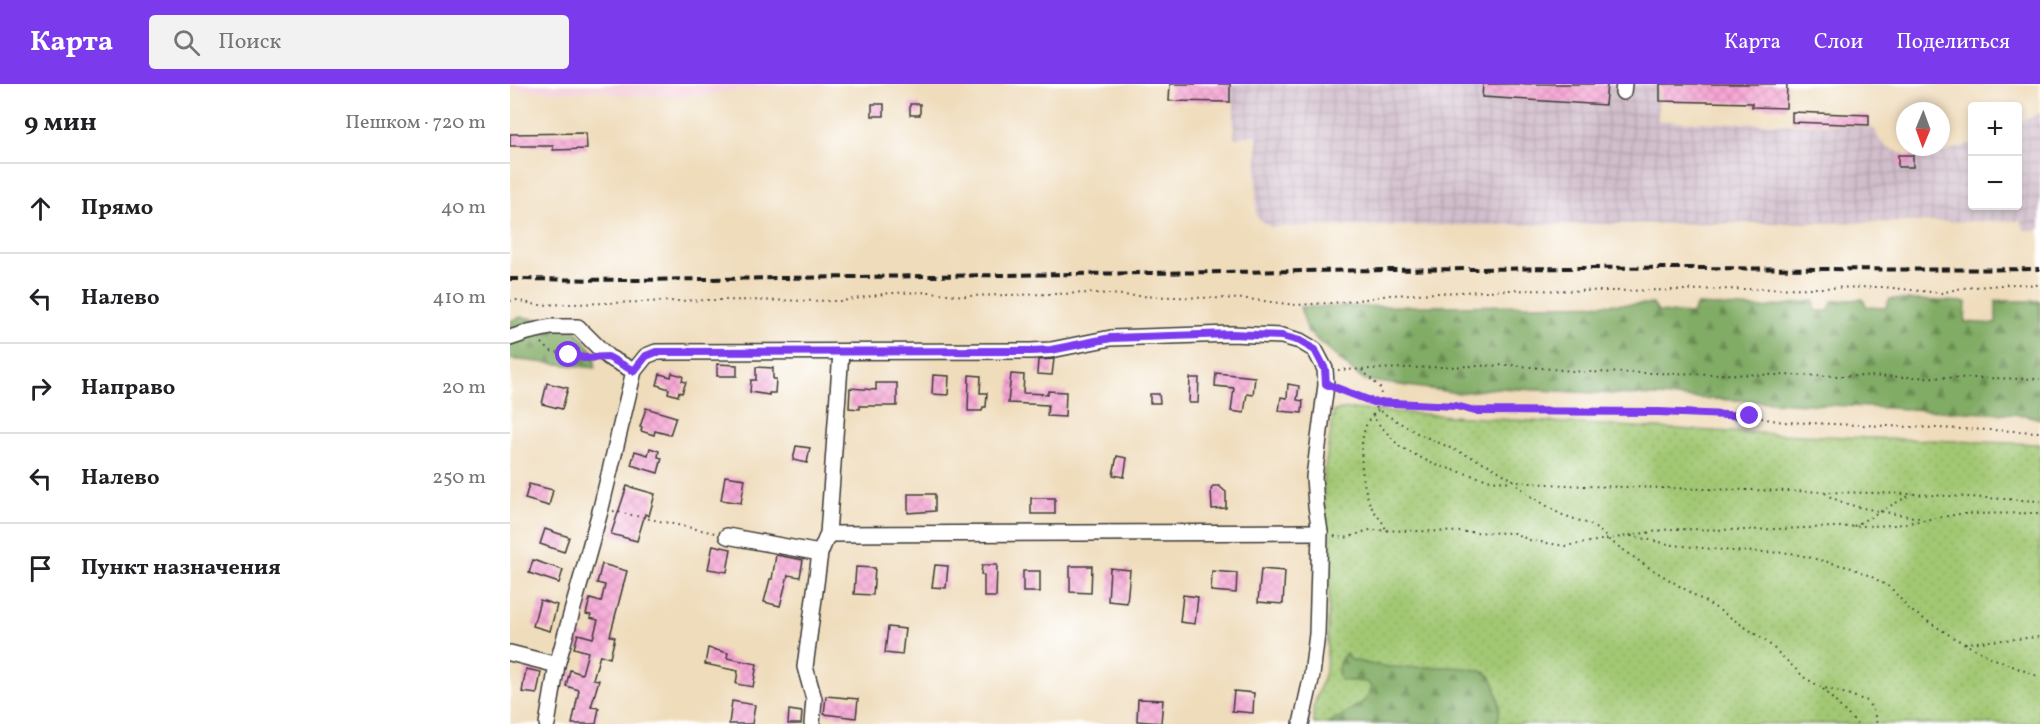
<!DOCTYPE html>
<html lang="ru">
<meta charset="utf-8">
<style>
body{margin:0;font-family:Vollkorn,serif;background:#f2f2f2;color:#202124}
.controls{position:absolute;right:18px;top:18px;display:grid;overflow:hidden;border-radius:6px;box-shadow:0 3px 9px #0003}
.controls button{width:54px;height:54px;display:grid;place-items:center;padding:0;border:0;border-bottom:2px solid #e0e0e0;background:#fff;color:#202124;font:30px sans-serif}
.compass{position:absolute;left:1386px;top:18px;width:54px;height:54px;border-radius:50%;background:#fff;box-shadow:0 3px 9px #0003;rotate:181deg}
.stop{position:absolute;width:18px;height:18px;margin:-14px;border:4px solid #7c3aed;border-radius:50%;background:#fff}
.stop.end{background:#7c3aed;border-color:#fff;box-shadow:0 2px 6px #0008}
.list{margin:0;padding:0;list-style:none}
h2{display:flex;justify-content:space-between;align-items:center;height:78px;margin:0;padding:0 24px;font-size:26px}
h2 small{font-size:20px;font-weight:400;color:#757577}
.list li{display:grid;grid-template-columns:39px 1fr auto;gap:18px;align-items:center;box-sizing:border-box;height:90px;padding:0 24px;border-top:2px solid #e0e0e0}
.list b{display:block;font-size:22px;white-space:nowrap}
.list em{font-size:20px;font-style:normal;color:#757577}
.icon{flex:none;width:33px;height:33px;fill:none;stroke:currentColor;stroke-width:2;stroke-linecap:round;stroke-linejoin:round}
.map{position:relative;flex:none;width:1530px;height:640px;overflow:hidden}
header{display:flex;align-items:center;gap:36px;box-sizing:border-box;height:84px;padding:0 30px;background:#7c3aed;color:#fff}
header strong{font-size:28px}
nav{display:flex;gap:33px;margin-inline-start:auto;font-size:21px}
.search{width:420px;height:54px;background:#f2f2f2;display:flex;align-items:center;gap:15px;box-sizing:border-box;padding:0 21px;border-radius:6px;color:#757577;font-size:22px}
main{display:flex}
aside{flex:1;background:#fff}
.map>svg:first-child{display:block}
.built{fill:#f5cfda}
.industrial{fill:url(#industrial-grid)}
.grass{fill:url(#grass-dots);stroke:#5f7248;stroke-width:1.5}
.forest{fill:url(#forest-firs);stroke:#4e6440;stroke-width:1.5}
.building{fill:url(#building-cross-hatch)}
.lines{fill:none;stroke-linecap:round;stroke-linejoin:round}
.minor-casing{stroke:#3c3934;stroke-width:18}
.path{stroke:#3c3934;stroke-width:2;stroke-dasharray:1.5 4.5;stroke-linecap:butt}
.minor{stroke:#fff;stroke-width:15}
.rail{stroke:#1c1c1c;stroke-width:4;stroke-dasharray:9 4.5;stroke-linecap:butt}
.route{stroke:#7c3aed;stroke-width:8}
</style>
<header>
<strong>Карта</strong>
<div class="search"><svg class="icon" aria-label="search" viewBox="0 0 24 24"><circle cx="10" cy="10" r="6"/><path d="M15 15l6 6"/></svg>Поиск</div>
<nav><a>Карта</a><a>Слои</a><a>Поделиться</a></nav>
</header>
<main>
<aside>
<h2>9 мин<small>Пешком · 720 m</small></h2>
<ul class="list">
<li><svg class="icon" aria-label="ahead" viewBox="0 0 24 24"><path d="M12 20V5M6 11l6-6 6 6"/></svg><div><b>Прямо</b></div><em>40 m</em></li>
<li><svg class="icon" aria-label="left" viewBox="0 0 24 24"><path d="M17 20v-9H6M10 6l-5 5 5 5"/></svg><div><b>Налево</b></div><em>410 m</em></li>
<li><svg class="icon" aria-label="right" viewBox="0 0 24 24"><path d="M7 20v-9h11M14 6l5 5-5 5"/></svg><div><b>Направо</b></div><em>20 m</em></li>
<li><svg class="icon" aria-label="left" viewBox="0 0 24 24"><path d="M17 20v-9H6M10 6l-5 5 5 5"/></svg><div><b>Налево</b></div><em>250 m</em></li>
<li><svg class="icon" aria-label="arrive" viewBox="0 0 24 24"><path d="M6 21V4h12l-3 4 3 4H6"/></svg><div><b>Пункт назначения</b></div></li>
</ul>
</aside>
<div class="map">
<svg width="1530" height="640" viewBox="0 0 1530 640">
<defs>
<pattern id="industrial-grid" width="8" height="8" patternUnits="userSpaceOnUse" patternTransform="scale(1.5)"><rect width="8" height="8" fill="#d1bdcb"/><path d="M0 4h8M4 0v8" fill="none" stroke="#b3a2ae"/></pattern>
<pattern id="grass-dots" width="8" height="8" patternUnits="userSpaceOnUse" patternTransform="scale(1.5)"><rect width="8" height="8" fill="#a2c873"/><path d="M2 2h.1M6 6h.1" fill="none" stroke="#8bab63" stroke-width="1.8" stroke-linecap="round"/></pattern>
<pattern id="forest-firs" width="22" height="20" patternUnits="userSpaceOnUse" patternTransform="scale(1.5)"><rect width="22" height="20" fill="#81ac65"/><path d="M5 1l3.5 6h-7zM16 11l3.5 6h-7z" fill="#698b52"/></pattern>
<pattern id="building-cross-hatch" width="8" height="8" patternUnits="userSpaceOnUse" patternTransform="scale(1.5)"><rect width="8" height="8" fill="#f6a6d4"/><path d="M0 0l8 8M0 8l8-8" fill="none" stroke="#d28eb5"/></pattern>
</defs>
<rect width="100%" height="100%" fill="#fff"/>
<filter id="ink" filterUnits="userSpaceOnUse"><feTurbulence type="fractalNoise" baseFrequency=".0167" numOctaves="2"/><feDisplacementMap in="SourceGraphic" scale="12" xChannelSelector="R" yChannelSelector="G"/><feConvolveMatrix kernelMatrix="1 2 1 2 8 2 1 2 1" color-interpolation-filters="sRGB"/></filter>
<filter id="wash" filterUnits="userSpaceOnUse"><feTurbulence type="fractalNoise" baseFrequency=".008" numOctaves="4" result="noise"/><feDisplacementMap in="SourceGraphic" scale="24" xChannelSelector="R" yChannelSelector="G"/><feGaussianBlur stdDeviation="1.35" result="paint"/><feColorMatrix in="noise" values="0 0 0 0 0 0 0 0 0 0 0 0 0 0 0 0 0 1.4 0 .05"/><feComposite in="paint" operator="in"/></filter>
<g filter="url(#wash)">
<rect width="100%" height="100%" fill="#efdcbb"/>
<path class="built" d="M7 0H324V2H278L172 13 110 11 91 7 51 8 7 5Z"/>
<path class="industrial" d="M720 0H1148V37L1357 42 1362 43 1366 47 1368 54 1377 64 1398 71 1432 69 1462 59V122H1508V39L1530 29V146H1514L1511 137 760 143 746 132 747 51 724 54V18H720Z"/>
<path class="grass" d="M842 325C1071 342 1301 353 1530 360V640H804L803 624 816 585 821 464 815 429 813 395 824 327Z"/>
<g class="forest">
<path d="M1353 215 1357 223 1375 224 1380 215 1456 218 1455 238 1486 240V217H1530V335L1516 331 987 304 949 309 853 296 798 248 790 223 1143 220 1148 228 1182 230 1187 221 1253 224 1304 217 1306 227H1319L1322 217Z"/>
<path d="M11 233 47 238 65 245 85 270V284L0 275V237Z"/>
<path d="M836 569 839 575C853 579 866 582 880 583 903 585 957 579 976 589 984 593 985 605 988 613 990 622 991 632 986 640H819L856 616 862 603 857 598 830 596C826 585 828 577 836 569Z"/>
</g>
<g id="blocks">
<g class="building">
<path d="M660 0H720V18L659 17Z"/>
<path d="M973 0H1097L1095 21 972 13Z"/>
<path d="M1150 0H1277L1276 24 1242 23V19L1150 17Z"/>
<rect x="362" y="20" width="12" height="12"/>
<rect x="400" y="20" width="10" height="11"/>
<path d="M1282 28 1359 31V41L1282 38Z"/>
<path d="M76 49 77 65 43 66V62H0V50Z"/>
<rect x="1388" y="71" width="15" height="12"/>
<path d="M544 275 542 291 527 290 528 276Z"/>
<path d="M207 280 227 281V292H207Z"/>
<path d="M246 283 263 284V295H266L265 309H259V311L240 308 241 296H246Z"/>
<path d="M162 289 173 292 172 297 176 298 172 309 169 308 168 312 158 309 159 305 147 301 150 290 161 293Z"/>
<path d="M706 289 745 293 743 311 737 310 734 329 721 327 724 304 705 302Z"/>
<path d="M501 290 514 291 513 309 538 310V307L556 308 555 333 537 332 538 321 498 319Z"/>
<path d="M423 291 439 292 438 311 422 310Z"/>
<path d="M459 291 471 292 470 309H477L476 323H473L472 327H458Z"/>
<path d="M680 294H689L688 319H679Z"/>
<path d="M37 299 58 304 52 325 32 320Z"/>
<path d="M366 299H387V322H350V325L339 324 340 304 366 306Z"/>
<path d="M778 300 789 302 787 316 793 317 792 329 769 327 771 313 777 314Z"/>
<path d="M640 310H649L650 319H640Z"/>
<path d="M136 324 166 333 160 351 145 347 144 351 131 347 132 343H130Z"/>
<path d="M286 362 300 364 297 379 283 376Z"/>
<path d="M140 364 149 367 148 373 152 374 148 389 121 381 125 367 138 371Z"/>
<path d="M607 372 617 374 614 393 603 391Z"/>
<path d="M215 392 235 395 231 419 211 416Z"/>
<path d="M19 400 43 406 39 422 15 415Z"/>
<path d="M117 402 145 410 139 432 135 430 127 457 101 450Z"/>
<path d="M703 402H709L716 408V424L702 425 701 406Z"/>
<path d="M398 410H425V427L398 429Z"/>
<rect x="521" y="414" width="24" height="16"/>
<path d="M35 445 59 453 54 468 30 460Z"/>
<path d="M203 461 221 465 217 488 198 485Z"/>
<path d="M266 471 293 476 290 493 278 491 270 522 254 518 260 495H262Z"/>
<path d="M23 476 53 486 49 499 19 489Z"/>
<path d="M92 480 117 487 100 552 105 553 100 574 90 571 83 595 89 596 81 623 89 624 86 640H62L69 606 56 602 60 586 72 590 78 568 64 564 68 550 83 554 88 536 80 534 81 531 76 530 80 515 91 518 95 501 87 499Z"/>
<path d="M425 481 438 482 436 504 422 503Z"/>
<path d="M472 481H487L486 513H474V491H471Z"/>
<path d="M560 482H582L581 509 560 508Z"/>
<path d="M346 483 365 484 363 511 344 510Z"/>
<path d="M600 484 620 486 617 519 598 517Z"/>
<path d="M751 485 775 487 773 520 748 518Z"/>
<rect x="513" y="487" width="17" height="21"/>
<path d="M702 487 727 489 726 509 701 507Z"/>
<path d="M673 511 688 513 685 540 670 538Z"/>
<path d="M30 516 47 521 40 547 23 542Z"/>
<path d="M378 543 395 545 392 571 375 569Z"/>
<path d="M198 564 218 569 217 574 247 580 243 603 226 600 228 587 195 580Z"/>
<path d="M16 585 31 588 27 610 12 608Z"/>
<path d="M724 607 744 609 743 629 722 627Z"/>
<path d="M316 612 348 615 346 634 314 630Z"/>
<path d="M628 615 653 616 651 639 627 637Z"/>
<path d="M222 617 245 621 242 640H219Z"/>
<path d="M279 626 292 628 291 640H278Z"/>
</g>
</g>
</g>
<g filter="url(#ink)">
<use href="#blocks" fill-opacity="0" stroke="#3c3934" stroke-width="1.5"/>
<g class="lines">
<defs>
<g id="minor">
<path d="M1113 8 1114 0"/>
<path d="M0 254 18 248 41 243H68L98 273 124 287"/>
<path d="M331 268 318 450 810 448"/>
<path d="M217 452 310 469"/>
<path d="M0 569 47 581"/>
<path d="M37 640 47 581 91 424 124 287 136 272 146 268 521 267 541 266 601 254 721 250 772 252 790 257 805 266 815 285 816 301 804 393 806 422 810 448 807 550 802 591 791 640"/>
<path d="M302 640 304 615 295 583 310 469 318 450"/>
</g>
</defs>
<use href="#minor" class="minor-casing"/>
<g class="path">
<path d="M0 217 6 216 27 221 201 216 332 217 380 209 420 208 455 212 585 209 626 212 738 215 786 221 836 218 880 211 998 206 1100 207 1373 203 1431 209 1452 204 1505 200 1530 201"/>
<path d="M32 259 40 267 79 274"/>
<path d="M828 286 1000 281 1073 288 1530 295"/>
<path d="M852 286 870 304 872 318"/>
<path d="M829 304 863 318 946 322 965 326 1149 328 1240 332 1273 338 1530 348"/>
<path d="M863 318 868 326 909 350 977 380 1003 396 1016 409 1050 430 1079 440 1090 447 1099 456 1135 481 1209 526 1256 557 1295 594 1311 603 1337 610 1357 617 1364 628 1367 640"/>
<path d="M868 326 863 331 866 337 890 363 923 380 975 395 995 398 1003 396 1020 399 1075 402 1402 410 1530 417"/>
<path d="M863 331C845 347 851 402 861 422 866 432 873 436 876 446"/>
<path d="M1315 409C1336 426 1386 428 1413 435"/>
<path d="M103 427 205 449"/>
<path d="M1344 442 1402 410"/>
<path d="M824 452C840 457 845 449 860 446L1004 449 1019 456 1055 462 1160 445 1236 446 1386 441 1449 430 1530 429"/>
<path d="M1121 452 1163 461 1223 467 1281 469 1342 484 1362 493 1381 504 1400 526 1444 554 1482 574 1530 593"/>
<path d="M1455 559 1530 553"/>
<path d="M1313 605 1347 640"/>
</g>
<use href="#minor" class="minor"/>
<path class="rail" d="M0 195 121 196C435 192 749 187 1063 184 1219 183 1374 187 1530 185"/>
</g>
</g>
<g class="lines" filter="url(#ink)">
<path class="route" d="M59 271 74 274 98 273 124 287 136 272 146 268 521 267 541 266 601 254 721 250 772 252 790 257 805 266 815 285 816 300 863 318 946 322 965 327 1149 328 1240 332"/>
</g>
</svg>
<div class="controls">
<button>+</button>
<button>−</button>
</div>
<svg class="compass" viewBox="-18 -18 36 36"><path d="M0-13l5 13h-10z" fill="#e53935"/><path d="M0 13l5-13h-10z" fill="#757577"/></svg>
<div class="stop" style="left:59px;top:271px"></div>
<div class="stop end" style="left:1240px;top:332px"></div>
</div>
</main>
